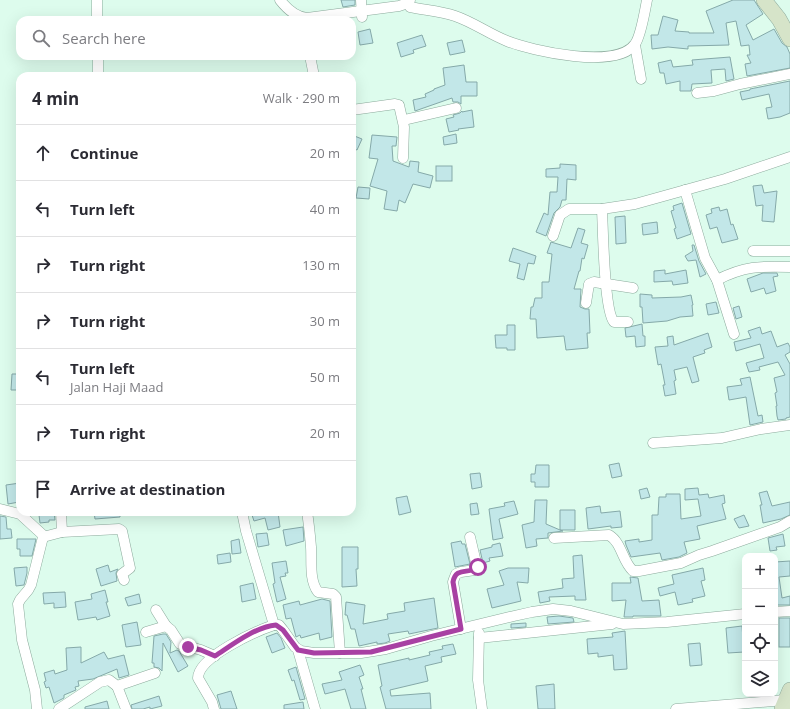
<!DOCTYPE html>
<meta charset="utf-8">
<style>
body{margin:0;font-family:"Open Sans",sans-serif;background:#f2f2f3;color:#2b2b33}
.controls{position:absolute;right:12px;bottom:12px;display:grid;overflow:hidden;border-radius:8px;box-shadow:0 4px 16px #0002}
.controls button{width:36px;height:36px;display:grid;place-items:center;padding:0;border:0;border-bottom:1px solid #e1e1e2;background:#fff;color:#2b2b33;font:20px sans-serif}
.stop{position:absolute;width:12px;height:12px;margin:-9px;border:3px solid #a840a3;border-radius:50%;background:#fff}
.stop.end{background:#a840a3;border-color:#fff;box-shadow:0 1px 4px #0008}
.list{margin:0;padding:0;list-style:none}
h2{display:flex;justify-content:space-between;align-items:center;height:52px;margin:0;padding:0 16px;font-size:17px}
h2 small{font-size:13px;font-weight:400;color:#7c7c81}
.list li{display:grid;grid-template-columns:26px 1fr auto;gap:12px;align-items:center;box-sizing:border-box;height:56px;padding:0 16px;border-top:1px solid #e1e1e2}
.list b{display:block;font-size:15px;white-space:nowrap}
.list p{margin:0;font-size:13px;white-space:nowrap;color:#7c7c81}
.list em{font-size:13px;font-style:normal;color:#7c7c81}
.icon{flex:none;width:22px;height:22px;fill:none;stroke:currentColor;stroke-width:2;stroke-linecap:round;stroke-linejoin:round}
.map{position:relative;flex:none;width:790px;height:709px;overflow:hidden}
.search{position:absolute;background:#fff;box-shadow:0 4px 16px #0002;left:16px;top:16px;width:340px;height:44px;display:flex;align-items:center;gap:10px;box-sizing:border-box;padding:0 14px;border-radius:12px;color:#7c7c81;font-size:15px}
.panel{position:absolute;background:#fff;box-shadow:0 4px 16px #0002;left:16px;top:72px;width:340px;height:444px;border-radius:12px}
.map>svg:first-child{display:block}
.building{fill:#c2e7e8;stroke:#85a9a9}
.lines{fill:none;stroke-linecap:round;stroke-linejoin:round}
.street-casing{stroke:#8caa9c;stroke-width:11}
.secondary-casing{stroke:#8caa9c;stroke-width:16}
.street{stroke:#fff;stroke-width:10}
.secondary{stroke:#d6e4c9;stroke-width:15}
.route{stroke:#a840a3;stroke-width:5}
</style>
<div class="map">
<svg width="790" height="709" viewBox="0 0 790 709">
<rect width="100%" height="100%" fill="#ddfced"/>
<g class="building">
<path d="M341 0H355V5L343 7Z"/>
<path d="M733 0H754L763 14 746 25 753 40 774 29 782 43 787 47 790 54V68L747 76 745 64 751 63 747 55H750L749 45 741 46 736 21 726 23 729 45 688 46V49L668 47 652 49 651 35H658L663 16 678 20 675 31 689 32V33H714L706 11Z"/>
<path d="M370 29 373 43 360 45 358 32Z"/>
<path d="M422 35 426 46 413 50 414 53 401 57 397 43Z"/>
<path d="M462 40 465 52 450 55 447 43Z"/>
<path d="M730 57 734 79 726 81 725 69 711 70 712 83 692 84 691 91H680V81L666 84 664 73H660L658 63 671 60 673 67 693 65 692 60Z"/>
<path d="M464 65 466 82H477V96H461V104L458 102H453L452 98 415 111 413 100 426 97 425 94 434 90V89L445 85 443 68Z"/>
<path d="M790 81V113L780 117 768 119 766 108 772 107 769 94 742 100 740 92 750 90V89Z"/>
<path d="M472 110 474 127 458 129 459 130 449 132 446 119 454 117 453 115 460 113 462 111V112Z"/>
<path d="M456 134 457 143 444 145 443 137Z"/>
<path d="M352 135 362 139 357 150 352 148Z"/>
<path d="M372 135 397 137 396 146H392L393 161 409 167 410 161 419 162 418 172 433 176 430 188 413 184 405 203 399 200 397 211 384 209 387 191 370 186 378 159 369 158Z"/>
<path d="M560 164 576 165V180L567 179 566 200H562L560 207 554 213 546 236 536 232 544 213 548 215 550 192H557L558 177H546V169L560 168Z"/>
<rect x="436" y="166" width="16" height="15"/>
<path d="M762 185 764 193 777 191 774 222 762 221 763 205 756 206 753 186Z"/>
<path d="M358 187 370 188 369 199 356 198Z"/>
<path d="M682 203 691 234 677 239 674 229 676 228 671 211 674 210 673 206Z"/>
<path d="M719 207 720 211 727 209 731 225 733 224 738 239 722 243 717 227 710 229 706 215 712 213 711 209Z"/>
<path d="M625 216 626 243 616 244 615 217Z"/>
<path d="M657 222 658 233 643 235 642 224Z"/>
<path d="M578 228 585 230 581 243 588 245 584 259 582 258 580 271H579L574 289H581L580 307 585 309H589L590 333H587L588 348 566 350 564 336 537 338 536 319H530L531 307H533L535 298H542V282H549L552 254 547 253 551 242 571 248Z"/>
<path d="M692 245H694L699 261 706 274 700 277 696 260 688 261 685 256 693 251Z"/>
<path d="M513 248 536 256 534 264 528 263 524 280 517 278 520 264 509 261Z"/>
<path d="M665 270V274L686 270 688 283 673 285 672 281 654 282V271Z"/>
<path d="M763 273H777L778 276 773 277 776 291 766 294 764 288 751 292 747 279Z"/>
<path d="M640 294 652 295V298L681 297 691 295 693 305H692L693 316 680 317 667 321 643 323 642 307H640Z"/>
<path d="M716 302 719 313 708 315 706 304Z"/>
<path d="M739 306 742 317 736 319 733 308Z"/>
<path d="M642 324 643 336H645V346L636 347 635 336 626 337 625 328Z"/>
<path d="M507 325H515V350H507V348H496L495 335H507Z"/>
<path d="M760 327 762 334 771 331 777 347 788 343 790 347V352L785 355 790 364V417L786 418V419L778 420 777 416 776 406H777L775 393 777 392 774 378 785 375 778 362 759 367 760 370 749 372 746 363 764 358 760 344 736 351 734 342 751 338 748 331Z"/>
<path d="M708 333 712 347 704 350 705 353 693 357 699 381 692 383 687 367 674 370 676 380 674 381 676 394 665 396 663 385H665L661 364 658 365 655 347 668 346 667 337 673 336 674 345Z"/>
<path d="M12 374H20V390H11Z"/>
<path d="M750 377 758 416 762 415 763 422 750 425 746 397 729 400 727 387 742 385 740 379Z"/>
<path d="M619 463 622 476 612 478 609 465Z"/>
<path d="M536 465H549V487H535V482H531V474H535Z"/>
<path d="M480 473 482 487 472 489 470 474Z"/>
<path d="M20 483V491H17L19 502 8 504 6 485Z"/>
<path d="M647 488 650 497 641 499 639 490Z"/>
<path d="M698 488 699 495 708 494 709 498 724 495 725 503 722 504 726 519 697 526 700 539 684 542 687 553 679 557 662 560 660 553 631 557 626 545 625 541 639 539V542L652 540V515H658L659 497H666V494H680L681 519 701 516 698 499 685 500V489Z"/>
<path d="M767 491 772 506 790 502V515L781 519 763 523 760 505H762L759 493Z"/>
<path d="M407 496 411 512 399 515 396 498Z"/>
<path d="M535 500H547L546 524 560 530V510H575V530H560L563 531 548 533V538L536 539 537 546 526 548 522 525 534 522Z"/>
<path d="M514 501 518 514 499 519 503 538 493 540 489 509 505 506 504 503Z"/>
<path d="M477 503 479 514 471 515 470 504Z"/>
<path d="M600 506 601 513 620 511 622 527 611 528V526L588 529 586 508Z"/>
<path d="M42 512H54L55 520H49V522L40 523 39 515H42Z"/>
<path d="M94 512H120V517L95 519Z"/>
<path d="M251 512H278L280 527 268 530 265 518 254 521Z"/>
<path d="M744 515 749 526 739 528 734 519Z"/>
<path d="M0 516 6 517 7 529H11L12 538 0 539Z"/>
<path d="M303 527 304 541 286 546 283 530Z"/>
<path d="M267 533 269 545 258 547 256 534Z"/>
<path d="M783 534 785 546 776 547 777 550 770 551 768 538Z"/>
<path d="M17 539H36L32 556H20V549H17Z"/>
<path d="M239 539 241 553 232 554 231 541Z"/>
<path d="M461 541 462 544H465L470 564 455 567 451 543Z"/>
<path d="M500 543 503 556 489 558 490 561 483 563 480 550 492 547V545Z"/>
<path d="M342 547H358V569H356L357 586 342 587Z"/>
<path d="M230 553 231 562 218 564 217 555Z"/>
<path d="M582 555 586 600H575V596L549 597 550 601 540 603 538 592 563 588 562 579 574 578 573 556Z"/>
<path d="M286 561 288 573H285L286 576 280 577 286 599 277 602 273 584 275 583 272 563Z"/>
<path d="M790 561V576L779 577 782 598 790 596V605H775V562Z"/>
<path d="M108 565 110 572 118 569 116 573 117 581 101 586 96 569Z"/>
<path d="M27 567V573L24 585 16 586 14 568Z"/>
<path d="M508 568H529L528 583 517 582 521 601 492 608 487 589 504 585 499 571Z"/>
<path d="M703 568 705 580 701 581 705 596 692 599 693 602 678 605 675 592 660 596 658 588 674 584 672 575Z"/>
<path d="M630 577 638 578 642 601 659 600 661 616H633V617H624L626 600 612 601V583H631Z"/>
<path d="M253 583 256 599 242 602 240 586Z"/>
<path d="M105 590 108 602H106L110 616 97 620 96 617 78 620 75 602 92 599 91 594Z"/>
<path d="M65 592 66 607 54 608V603L44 604 43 593Z"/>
<path d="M139 594 141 603 128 606 125 598Z"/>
<path d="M434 598 438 628 409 634 408 631 388 634 390 641 385 643 377 644V642L359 646 355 629H351L347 615H345L346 602 365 605 363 624 388 619 387 614 405 611 404 603Z"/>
<path d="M322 599 330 601 332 637 320 640 319 633 301 638 300 635 296 637 291 618 286 619 283 605 299 601 300 605Z"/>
<path d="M559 616 573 618 574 622 548 624 547 617Z"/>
<rect x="779" y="618" width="11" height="29"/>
<path d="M137 622 141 645 126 647 122 625Z"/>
<path d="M526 623V627L511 628V624Z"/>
<path d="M742 626 744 652 728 653 726 628Z"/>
<path d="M625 631 627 669 614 670 613 655 598 657V653L588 654 587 639 613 637 612 633Z"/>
<path d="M277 633 281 638 285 648 272 653 266 637Z"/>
<path d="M163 634H166L171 642 170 653 177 650 179 651 188 666 178 672 163 643 162 671 159 668 154 667V663H152L154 636Z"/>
<path d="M700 643 702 665 690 666 688 644Z"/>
<path d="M453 644 456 654 441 657 442 662 425 666 428 681 390 690 391 696 430 693 431 709H386L380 687 382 686 378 665 409 658V660L430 655 429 652 443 649 442 646Z"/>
<path d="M81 647V663L104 652 108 659 124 655 129 675 119 678 117 669 93 679 78 681 79 686 75 687 76 690 64 695V698L54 703 49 687 46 688 44 682 46 681 44 673 54 670 55 674 67 670 66 648Z"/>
<path d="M360 665 364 675 359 677 363 689H361L366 709H351L345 689 325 694 322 684 342 680 339 672Z"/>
<path d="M296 667 305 699 300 700 294 680 292 681 288 670Z"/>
<path d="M554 684 555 709H538L536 686Z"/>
<path d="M231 691 237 709H221L217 695Z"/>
<path d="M159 696 162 706 150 709V707L143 709H132L131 705Z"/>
<path d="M107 701 109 709H85V707Z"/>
<path d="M303 702 304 709H284V705Z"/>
</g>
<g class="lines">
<defs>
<g id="street">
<path d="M97 0V20"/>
<path d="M280 0C287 9 296 17 307 18L399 6 408 3 410 0"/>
<path d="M361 0 362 17"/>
<path d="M408 3 410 7C424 10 441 11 455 16 473 22 489 34 507 41 532 51 617 70 635 44 641 36 645 10 647 0"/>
<path d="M635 45 641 79"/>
<path d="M98 56V76"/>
<path d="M310 56 314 76"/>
<path d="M697 93 714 91 740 84 790 74"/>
<path d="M352 110 395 104 399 105 404 127 403 158"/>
<path d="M404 120 456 108"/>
<path d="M685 190 705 258 717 280 734 334"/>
<path d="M602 209C603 229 604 311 614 322H628"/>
<path d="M553 236 560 215 569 209H602L635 204 725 179 790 157"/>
<path d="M753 251H790"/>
<path d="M717 280C744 266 760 266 790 267"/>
<path d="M586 303 589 284 594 282 633 288"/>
<path d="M653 443 722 438 761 429 790 425"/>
<path d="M0 509 20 514 44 536"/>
<path d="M61 512 62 532"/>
<path d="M242 512 246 531 274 625"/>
<path d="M307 512C309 524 310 535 311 547 312 562 309 580 318 592L333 594 336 597 340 653"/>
<path d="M554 538 609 535C622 543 622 561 633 571H639L681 563 699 555 712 551 780 527 790 521"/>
<path d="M156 610 166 626"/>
<path d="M775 612 790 611"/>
<path d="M274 625H279L283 630 295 647 301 651 314 653H361L386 649 431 636 514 616 532 612 553 609 571 611 623 624 667 622 745 614"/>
<path d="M461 629 453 582 454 579 456 574 461 572 475 570 477 567 470 537"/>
<path d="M146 632 166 626 171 630 180 644 201 650 215 656"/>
<path d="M479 633 478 680 482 709"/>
<path d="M479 638 612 624"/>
<path d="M298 650 315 709"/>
<path d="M117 686 126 709"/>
<path d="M37 709 35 690 22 640 18 604C21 595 27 595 31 585L43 537 62 532 119 529 122 531 130 568 122 574 124 580"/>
<path d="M59 709 100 682 109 680 117 686 155 673"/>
<path d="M214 709 212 702 198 678C198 657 256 631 274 625"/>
<path d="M676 709 785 700"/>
</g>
<g id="secondary">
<path d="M764 0 779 19 790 39"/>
<path d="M782 709 790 690"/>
</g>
</defs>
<use href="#street" class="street-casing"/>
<use href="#secondary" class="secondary-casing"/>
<use href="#street" class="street"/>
<use href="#secondary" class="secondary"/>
</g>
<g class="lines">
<path class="route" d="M188 647 201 650 215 656C232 645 255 627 276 625L283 630 298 650 314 653 371 652 461 629 453 582C456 566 469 575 478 567"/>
</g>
</svg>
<div class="controls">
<button>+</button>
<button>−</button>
<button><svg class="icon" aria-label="locate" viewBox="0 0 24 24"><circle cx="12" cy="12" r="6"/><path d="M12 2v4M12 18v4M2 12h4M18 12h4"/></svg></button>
<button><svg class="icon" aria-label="layers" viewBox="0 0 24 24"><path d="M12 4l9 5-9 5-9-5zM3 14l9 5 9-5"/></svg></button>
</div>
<div class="stop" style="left:478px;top:567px"></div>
<div class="stop end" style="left:188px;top:647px"></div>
<div class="search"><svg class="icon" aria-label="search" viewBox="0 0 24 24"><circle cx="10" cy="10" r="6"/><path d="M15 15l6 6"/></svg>Search here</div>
<section class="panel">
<h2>4 min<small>Walk · 290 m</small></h2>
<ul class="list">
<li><svg class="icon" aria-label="ahead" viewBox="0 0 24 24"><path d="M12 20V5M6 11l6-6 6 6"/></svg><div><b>Continue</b></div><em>20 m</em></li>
<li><svg class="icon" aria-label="left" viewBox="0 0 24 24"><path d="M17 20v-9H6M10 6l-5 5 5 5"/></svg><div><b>Turn left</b></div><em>40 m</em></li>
<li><svg class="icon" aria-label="right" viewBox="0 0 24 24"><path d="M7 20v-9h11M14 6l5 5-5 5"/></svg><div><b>Turn right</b></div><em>130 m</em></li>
<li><svg class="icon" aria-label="right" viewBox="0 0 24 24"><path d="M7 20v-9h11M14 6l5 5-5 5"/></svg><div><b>Turn right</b></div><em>30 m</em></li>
<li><svg class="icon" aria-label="left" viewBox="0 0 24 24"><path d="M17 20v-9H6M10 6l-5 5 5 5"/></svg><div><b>Turn left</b><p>Jalan Haji Maad</p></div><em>50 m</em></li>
<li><svg class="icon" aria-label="right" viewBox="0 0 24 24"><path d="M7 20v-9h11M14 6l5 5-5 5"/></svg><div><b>Turn right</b></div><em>20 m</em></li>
<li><svg class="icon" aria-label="arrive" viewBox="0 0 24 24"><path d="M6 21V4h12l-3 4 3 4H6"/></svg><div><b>Arrive at destination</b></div></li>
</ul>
</section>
</div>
